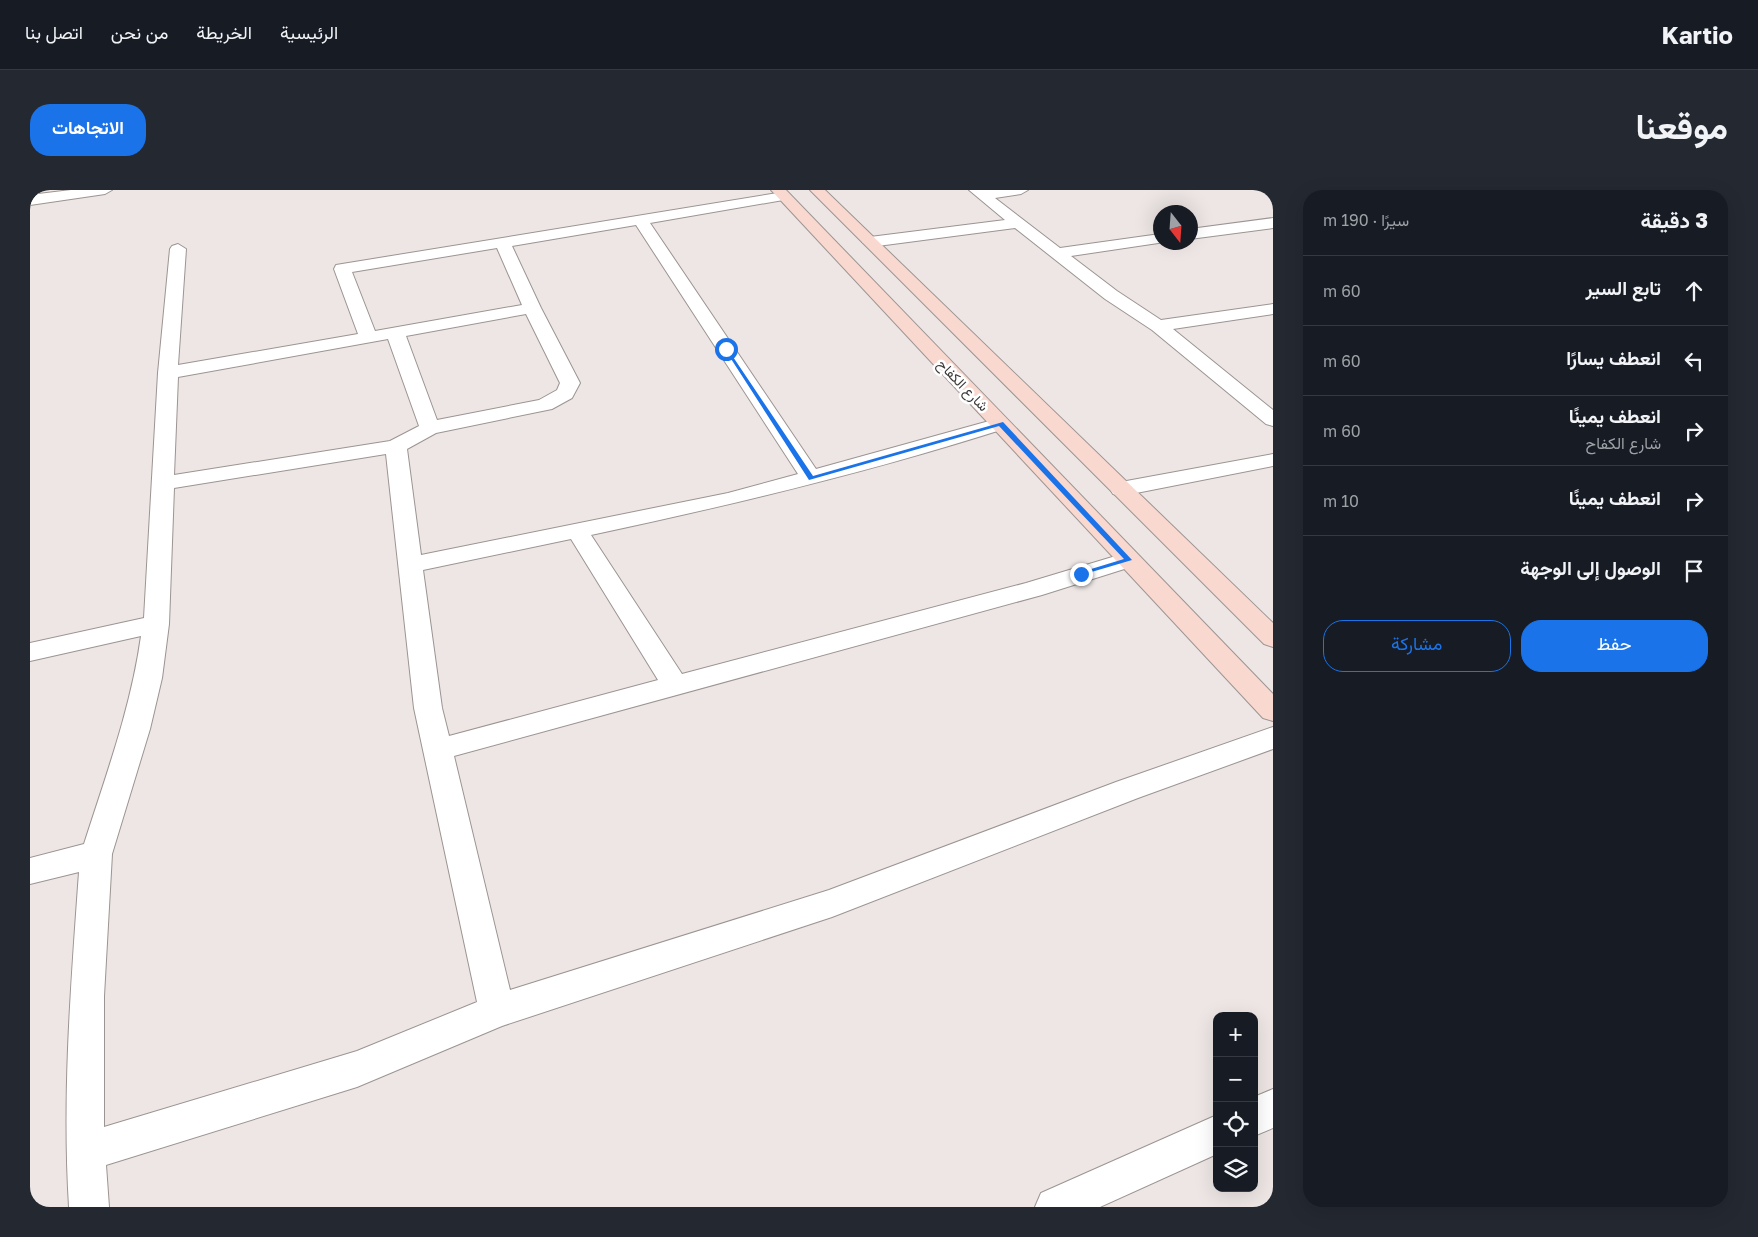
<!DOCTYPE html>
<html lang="ar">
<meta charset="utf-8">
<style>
body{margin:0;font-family:"Golos Text",Vazirmatn,sans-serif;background:#242831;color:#f1f3f6;direction:rtl}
.controls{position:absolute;right:15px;bottom:15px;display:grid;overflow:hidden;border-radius:10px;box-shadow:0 5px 20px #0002}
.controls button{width:45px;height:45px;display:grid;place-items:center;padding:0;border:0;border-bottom:1px solid #363941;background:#171b24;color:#f1f3f6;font:25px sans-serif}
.compass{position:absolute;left:1123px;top:15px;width:45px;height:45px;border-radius:50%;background:#171b24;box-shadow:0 5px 20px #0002;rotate:163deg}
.stop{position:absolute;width:15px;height:15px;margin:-11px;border:4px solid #1a73e8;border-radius:50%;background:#fff}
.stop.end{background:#1a73e8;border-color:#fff;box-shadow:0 1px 5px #0008}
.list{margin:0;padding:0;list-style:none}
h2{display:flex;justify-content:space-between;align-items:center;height:65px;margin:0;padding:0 20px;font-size:21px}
h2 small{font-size:16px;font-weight:400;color:#9ea1a6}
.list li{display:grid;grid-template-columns:32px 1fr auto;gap:15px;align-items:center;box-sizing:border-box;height:70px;padding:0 20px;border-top:1px solid #363941}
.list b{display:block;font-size:19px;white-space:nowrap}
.list p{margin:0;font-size:16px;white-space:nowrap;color:#9ea1a6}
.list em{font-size:16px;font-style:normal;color:#9ea1a6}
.actions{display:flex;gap:10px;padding:15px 20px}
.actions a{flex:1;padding:11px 0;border:1px solid #1a73e8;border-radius:20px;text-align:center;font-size:18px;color:#1a73e8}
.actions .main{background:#1a73e8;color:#fff}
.icon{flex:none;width:28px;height:28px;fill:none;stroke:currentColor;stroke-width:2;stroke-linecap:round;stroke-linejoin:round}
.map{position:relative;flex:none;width:1243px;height:1017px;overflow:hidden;direction:ltr;border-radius:20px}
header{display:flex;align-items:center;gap:30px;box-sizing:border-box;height:70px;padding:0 25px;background:#171b24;border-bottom:1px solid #363941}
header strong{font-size:24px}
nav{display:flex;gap:28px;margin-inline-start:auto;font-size:18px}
.intro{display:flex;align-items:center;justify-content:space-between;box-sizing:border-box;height:120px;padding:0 30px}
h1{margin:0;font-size:35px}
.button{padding:12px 22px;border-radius:20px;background:#1a73e8;color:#fff;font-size:18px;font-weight:700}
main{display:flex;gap:30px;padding:0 30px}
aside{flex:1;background:#171b24;border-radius:20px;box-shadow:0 5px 20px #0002}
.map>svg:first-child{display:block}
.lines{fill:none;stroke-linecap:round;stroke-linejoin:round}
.street-casing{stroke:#9b9492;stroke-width:2}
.secondary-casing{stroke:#9b9492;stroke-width:2}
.street{fill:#fff;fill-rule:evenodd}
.secondary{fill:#f9d8cf;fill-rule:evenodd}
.route{fill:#1a73e8}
.labels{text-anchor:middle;stroke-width:5;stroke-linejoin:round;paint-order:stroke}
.far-street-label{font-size:14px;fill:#3b3838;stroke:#fff}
</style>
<header>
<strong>Kartio</strong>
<nav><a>الرئيسية</a><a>الخريطة</a><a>من نحن</a><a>اتصل بنا</a></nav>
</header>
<div class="intro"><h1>موقعنا</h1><a class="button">الاتجاهات</a></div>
<main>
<aside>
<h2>3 دقيقة<small>سيرًا · 190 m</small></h2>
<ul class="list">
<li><svg class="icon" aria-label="ahead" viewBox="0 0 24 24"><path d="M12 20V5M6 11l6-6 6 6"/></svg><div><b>تابع السير</b></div><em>60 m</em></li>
<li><svg class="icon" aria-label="left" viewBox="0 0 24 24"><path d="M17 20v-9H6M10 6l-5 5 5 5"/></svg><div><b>انعطف يسارًا</b></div><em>60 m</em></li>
<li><svg class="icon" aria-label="right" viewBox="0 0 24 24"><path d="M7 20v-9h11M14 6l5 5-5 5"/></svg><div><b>انعطف يمينًا</b><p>شارع الكفاح</p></div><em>60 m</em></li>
<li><svg class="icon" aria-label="right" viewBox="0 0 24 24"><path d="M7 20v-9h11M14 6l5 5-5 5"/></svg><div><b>انعطف يمينًا</b></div><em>10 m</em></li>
<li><svg class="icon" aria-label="arrive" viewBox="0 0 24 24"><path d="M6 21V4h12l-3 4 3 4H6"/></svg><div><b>الوصول إلى الوجهة</b></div></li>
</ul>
<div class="actions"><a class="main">حفظ</a><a>مشاركة</a></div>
</aside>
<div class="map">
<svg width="1243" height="1017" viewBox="0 0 1243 1017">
<rect width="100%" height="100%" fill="#ede6e4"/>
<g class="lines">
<defs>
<g id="street">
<path d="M41 0H82L75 4 0 15V5Z"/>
<path d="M939 0H998L991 4 965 8 1030 58 1130 44V52H1135L1041 66 1087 101 1131 130 1243 114V124L1143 139 1243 220V236L1236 234 1122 140 1075 109 985 38 840 57 832 52 840 47 975 30Z"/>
<path d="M754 2 761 6 759 9 620 33 786 279 970 228 977 230 980 234 977 238C840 282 702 315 561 345L652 484 996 393 1099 362 1107 365 1111 370 1107 375 1012 405 424 566 480 800 799 700 1086 592 1243 537V559L1108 608 802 727 472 836 327 897 76 975 79 1017H39C32 905 41 793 49 682L0 694V668L54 654C76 585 101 518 111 446L0 471V453L114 428 128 183 140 59 142 56 148 54 156 59 148 175 328 144 304 79 306 75ZM606 35 768 284 698 303 391 365 377 259 406 243 522 219 542 208 550 193 511 118 482 56ZM467 58 492 115 345 141 322 82ZM496 124 530 193 527 200 509 210 407 230 376 146ZM358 149 389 236 360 251 144 285 148 187ZM356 264 384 518 447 812 327 861 74 937V806L82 664 120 539 132 488 139 434 144 298ZM541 349 628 490 419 546 412 518 393 380Z"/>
<path d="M1243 28V38L1160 49V39Z"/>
<path d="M1243 264V276L1091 306 1083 304 1080 299 1083 294 1091 292Z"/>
<path d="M1243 899V938L1224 946V907Z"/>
<path d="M1187 925V964L1070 1017H1005L1011 1003Z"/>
</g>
<g id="secondary">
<path d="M741 0H756L1243 504V531L1233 528Z"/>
<path d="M780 0H795L1243 433V457L1234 454Z"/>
</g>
</defs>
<use href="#street" class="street-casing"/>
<use href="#secondary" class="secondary-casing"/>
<use href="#street" class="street"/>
<use href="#secondary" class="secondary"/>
</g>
<path class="route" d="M694 158H697L783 286 973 232 1102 370 1048 386V383L1094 369 969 236 779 290Z"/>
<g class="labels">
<g class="far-street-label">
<text transform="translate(933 195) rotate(46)" y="5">شارع الكفاح</text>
</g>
</g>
</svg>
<div class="controls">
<button>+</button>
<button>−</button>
<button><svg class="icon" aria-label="locate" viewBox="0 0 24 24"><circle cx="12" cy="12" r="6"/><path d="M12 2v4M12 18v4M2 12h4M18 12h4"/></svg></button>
<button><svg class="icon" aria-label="layers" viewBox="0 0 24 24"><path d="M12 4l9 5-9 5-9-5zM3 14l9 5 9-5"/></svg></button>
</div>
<svg class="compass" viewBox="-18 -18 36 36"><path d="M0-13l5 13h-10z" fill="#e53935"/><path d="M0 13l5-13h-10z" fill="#9ea1a6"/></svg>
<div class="stop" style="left:696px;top:159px"></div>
<div class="stop end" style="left:1051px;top:384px"></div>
</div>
</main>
